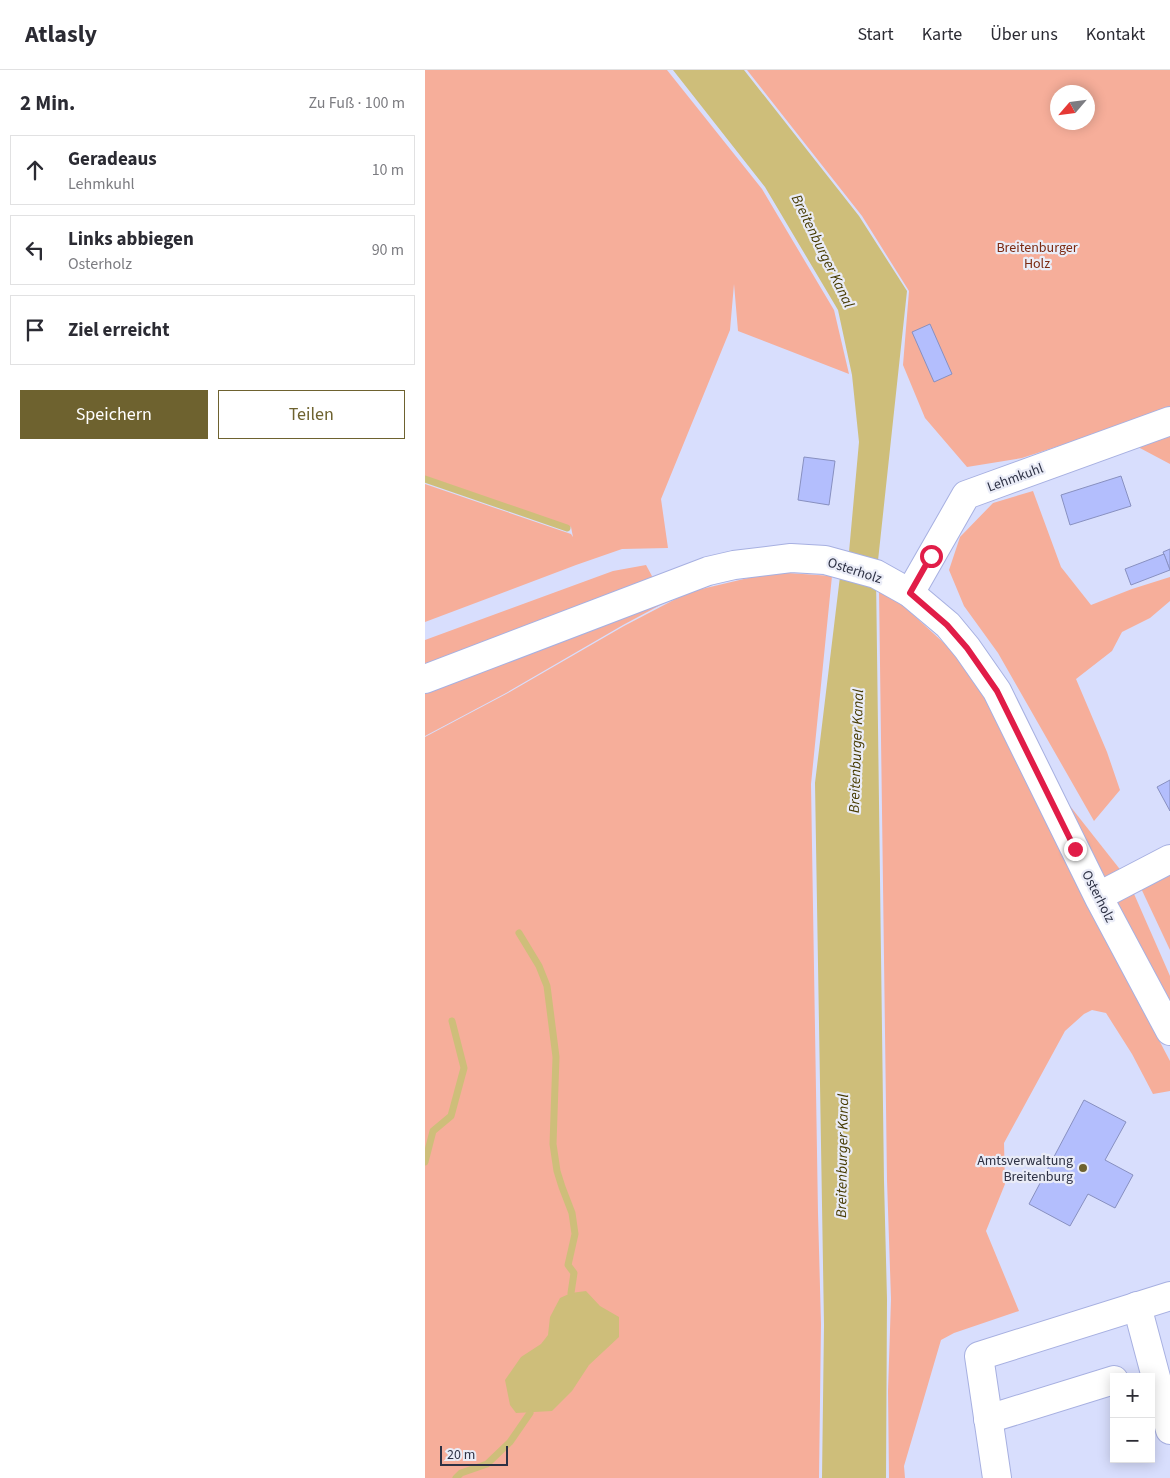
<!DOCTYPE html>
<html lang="de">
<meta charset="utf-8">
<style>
body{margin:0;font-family:"Source Sans 3",sans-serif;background:#f7f7f7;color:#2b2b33}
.controls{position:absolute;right:15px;bottom:15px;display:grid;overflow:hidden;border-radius:0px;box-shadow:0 2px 12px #0003}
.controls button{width:45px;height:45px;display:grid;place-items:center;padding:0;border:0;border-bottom:1px solid #e1e1e2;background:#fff;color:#2b2b33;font:25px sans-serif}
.compass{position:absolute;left:625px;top:15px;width:45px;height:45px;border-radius:50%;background:#fff;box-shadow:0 2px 12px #0003;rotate:242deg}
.scale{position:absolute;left:15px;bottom:12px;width:68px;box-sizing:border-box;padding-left:5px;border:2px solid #2d3144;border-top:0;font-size:14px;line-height:18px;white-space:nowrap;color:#2d3144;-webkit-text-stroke:4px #eaecf7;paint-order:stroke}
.stop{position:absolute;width:15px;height:15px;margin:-11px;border:4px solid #e11d48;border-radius:50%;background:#fff}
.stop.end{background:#e11d48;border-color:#fff;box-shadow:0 1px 5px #0008}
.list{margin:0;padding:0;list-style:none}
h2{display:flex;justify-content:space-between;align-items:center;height:65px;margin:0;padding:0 20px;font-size:21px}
h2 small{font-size:16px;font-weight:400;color:#7c7c81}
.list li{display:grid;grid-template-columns:32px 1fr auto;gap:15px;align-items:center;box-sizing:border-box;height:70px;margin:0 10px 10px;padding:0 10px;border:1px solid #e1e1e2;border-radius:0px}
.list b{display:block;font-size:19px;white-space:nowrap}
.list p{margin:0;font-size:16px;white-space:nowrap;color:#7c7c81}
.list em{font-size:16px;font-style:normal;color:#7c7c81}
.actions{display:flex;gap:10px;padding:15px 20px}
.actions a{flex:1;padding:11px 0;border:1px solid #6e622f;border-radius:0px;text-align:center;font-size:18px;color:#6e622f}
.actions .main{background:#6e622f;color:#fff}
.icon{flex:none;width:28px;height:28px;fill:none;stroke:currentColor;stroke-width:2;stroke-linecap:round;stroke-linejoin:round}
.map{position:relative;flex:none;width:745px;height:1408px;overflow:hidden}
header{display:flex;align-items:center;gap:30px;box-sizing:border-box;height:70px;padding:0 25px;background:#fff;border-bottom:1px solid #e1e1e2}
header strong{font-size:24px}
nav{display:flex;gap:28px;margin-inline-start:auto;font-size:18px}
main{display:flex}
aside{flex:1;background:#fff}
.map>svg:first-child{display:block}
.green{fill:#f6ae9a;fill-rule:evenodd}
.water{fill:#cebe7a}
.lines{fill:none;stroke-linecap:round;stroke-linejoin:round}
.stream{stroke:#cebe7a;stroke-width:7}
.building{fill:#b3befd;stroke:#8890c0}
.minor-casing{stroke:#a7b0e1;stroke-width:30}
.minor{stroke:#fff;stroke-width:28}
.route{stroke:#e11d48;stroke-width:6}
.poi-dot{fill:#6e622f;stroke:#eaecf7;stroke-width:2}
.labels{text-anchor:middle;stroke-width:4.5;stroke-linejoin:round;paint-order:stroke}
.park-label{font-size:14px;fill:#7b2911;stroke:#eaecf7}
.street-label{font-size:14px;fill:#2d3144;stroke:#eaecf7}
.poi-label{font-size:14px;fill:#2d3144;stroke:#eaecf7;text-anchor:end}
.water-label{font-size:15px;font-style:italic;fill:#463a01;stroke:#eaecf7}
</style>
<header>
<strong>Atlasly</strong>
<nav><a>Start</a><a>Karte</a><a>Über uns</a><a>Kontakt</a></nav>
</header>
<main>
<aside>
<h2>2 Min.<small>Zu Fuß · 100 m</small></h2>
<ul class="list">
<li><svg class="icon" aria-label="ahead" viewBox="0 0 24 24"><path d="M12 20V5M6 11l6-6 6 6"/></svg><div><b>Geradeaus</b><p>Lehmkuhl</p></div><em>10 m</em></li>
<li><svg class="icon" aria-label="left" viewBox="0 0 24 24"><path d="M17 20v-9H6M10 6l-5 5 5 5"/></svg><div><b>Links abbiegen</b><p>Osterholz</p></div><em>90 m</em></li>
<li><svg class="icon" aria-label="arrive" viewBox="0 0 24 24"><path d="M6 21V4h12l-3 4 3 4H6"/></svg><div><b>Ziel erreicht</b></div></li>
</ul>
<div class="actions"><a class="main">Speichern</a><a>Teilen</a></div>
</aside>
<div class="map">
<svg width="745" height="1408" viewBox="0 0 745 1408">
<rect width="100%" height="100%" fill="#d8defd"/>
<g class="green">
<path d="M0 0H242L337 119 409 240 424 304 313 261 309 214 305 260 236 429 243 478 197 479 151 495 0 552V414L146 464 148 467 146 457 0 406Z"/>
<path d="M322 0H745V394L713 377 707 352 597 388 542 397 500 348 478 295 484 221 437 146ZM632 22H662V52H632Z"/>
<path d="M608 421 636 497 666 535 707 519 745 507V531L725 548 697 562 687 581 651 609 682 682 695 720 669 751 573 583 539 536 524 500 535 467 568 433Z"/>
<path d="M221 495 241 532 198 555 81 623 0 666V570L188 501Z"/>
<path d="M348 502 407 506 386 714 393 1143 396 1254 394 1408H0V667L83 623 199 556 264 522Z"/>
<path d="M454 520 471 529 533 586 568 641 651 813 745 991V1021L728 1024 707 984 681 943 667 940 659 944 640 961 579 1073 580 1114 561 1161 594 1241 529 1263 516 1270 479 1396 480 1408H464L463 1321 466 1229 462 1110Z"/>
<path d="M630 717 701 807 679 818Z"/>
<path d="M745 798V880L714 814Z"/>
<path d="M706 817 745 906V943L686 830Z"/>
</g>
<g class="water">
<path d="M248 0H319L434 146 482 221 452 500 423 493 434 372 427 305 413 240 340 117Z"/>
<path d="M416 498 451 506 459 1111 462 1229 461 1408H397L399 1255 390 713Z"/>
<path d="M161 1221 175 1236 194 1247V1267L164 1295 147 1321 127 1341 91 1343 85 1335 80 1310 96 1287 116 1274 123 1265 125 1247 135 1228 146 1223Z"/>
</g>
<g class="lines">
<g class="stream">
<path d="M0 409 142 458"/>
<path d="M94 863 114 896 122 916 131 987 128 1074 132 1101 137 1117 147 1143 150 1164 143 1195 149 1203 146 1223"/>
<path d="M0 1092 8 1061 26 1046 39 998 27 951"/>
<path d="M31 1408 36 1403 62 1394 85 1372 105 1343"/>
</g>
</g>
<g class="building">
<path d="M505 254 527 304 509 312 487 262Z"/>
<path d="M379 387 410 391 404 435 373 430Z"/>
<path d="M696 406 706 436 645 455 636 425Z"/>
<path d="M745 479V500L738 482Z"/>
<path d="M739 484 745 500 706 515 700 499Z"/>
<path d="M745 710V741L732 717Z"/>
<path d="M659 1030 701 1052 680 1090 708 1105 690 1138 663 1124 645 1156 604 1134Z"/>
</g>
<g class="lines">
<defs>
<g id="minor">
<path d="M485 523 541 425 745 351"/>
<path d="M0 609 283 501 309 495 366 488 400 490 451 504 485 523 523 555 542 578 572 621 675 830 745 961"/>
<path d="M674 826 745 789"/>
<path d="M712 1236 745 1360"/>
<path d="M563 1349 689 1310"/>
<path d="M572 1408 554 1286 745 1226"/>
</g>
</defs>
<use href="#minor" class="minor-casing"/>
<use href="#minor" class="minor"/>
</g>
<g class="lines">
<path class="route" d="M506 486 485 523 522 555 542 578 572 621 650 779"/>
</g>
<circle class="poi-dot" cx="658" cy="1098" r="5"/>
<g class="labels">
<g class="park-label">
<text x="612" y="182">Breitenburger<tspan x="612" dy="16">Holz</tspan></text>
</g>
<g class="street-label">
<text transform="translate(590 407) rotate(-20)" y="5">Lehmkuhl</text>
<text transform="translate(430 500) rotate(18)" y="5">Osterholz</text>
<text transform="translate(674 826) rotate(63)" y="5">Osterholz</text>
</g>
<g class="poi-label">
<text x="648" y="1095">Amtsverwaltung<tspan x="648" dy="16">Breitenburg</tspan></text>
</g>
<g class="water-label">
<text transform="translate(398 181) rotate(64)" y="5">Breitenburger Kanal</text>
<text transform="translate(431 681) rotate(-88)" y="5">Breitenburger Kanal</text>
<text transform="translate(417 1086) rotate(-89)" y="5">Breitenburger Kanal</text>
</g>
</g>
</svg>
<div class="controls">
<button>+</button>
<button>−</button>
</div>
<svg class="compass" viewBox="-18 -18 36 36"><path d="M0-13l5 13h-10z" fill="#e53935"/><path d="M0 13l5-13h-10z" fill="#7c7c81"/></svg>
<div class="scale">20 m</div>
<div class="stop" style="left:506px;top:486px"></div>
<div class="stop end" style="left:650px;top:779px"></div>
</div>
</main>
